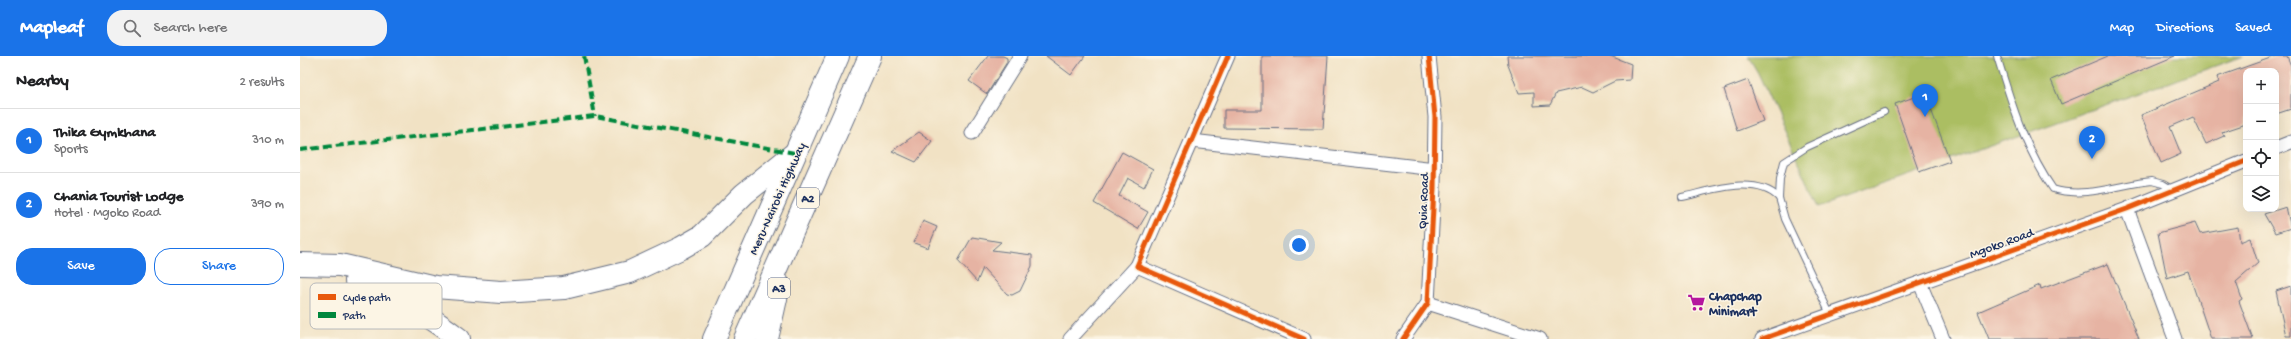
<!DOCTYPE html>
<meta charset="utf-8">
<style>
body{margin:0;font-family:"Gochi Hand",sans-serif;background:#f2f2f2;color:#202124}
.controls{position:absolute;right:12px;top:12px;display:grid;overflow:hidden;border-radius:8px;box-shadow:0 4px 16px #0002}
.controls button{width:36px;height:36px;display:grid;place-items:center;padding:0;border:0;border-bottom:1px solid #e0e0e0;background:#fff;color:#202124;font:20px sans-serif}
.you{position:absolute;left:999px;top:189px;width:14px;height:14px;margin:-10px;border:3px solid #fff;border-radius:50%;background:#1a73e8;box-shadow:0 0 0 6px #1a73e833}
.badge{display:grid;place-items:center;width:26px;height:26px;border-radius:50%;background:#1a73e8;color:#fff;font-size:13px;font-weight:700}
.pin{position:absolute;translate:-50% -33px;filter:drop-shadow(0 1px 2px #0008)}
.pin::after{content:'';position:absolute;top:21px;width:14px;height:12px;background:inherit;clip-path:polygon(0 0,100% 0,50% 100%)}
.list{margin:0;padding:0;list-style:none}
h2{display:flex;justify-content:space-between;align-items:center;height:52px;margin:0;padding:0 16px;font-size:17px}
h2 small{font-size:13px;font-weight:400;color:#757577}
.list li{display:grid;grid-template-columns:26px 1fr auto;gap:12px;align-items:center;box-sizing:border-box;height:64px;padding:0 16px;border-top:1px solid #e0e0e0}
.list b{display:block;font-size:15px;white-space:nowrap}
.list p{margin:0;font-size:13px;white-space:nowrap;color:#757577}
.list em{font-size:13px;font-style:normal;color:#757577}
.actions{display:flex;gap:8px;padding:12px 16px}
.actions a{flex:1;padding:9px 0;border:1px solid #1a73e8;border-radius:16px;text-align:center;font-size:14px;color:#1a73e8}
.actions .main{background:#1a73e8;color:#fff}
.icon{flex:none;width:22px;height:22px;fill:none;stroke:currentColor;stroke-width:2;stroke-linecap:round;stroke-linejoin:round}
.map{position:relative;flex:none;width:1991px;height:283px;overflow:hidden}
header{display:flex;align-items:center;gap:24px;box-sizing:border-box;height:56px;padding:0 20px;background:#1a73e8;color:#fff}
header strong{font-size:19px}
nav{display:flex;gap:22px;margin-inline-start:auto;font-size:14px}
.search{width:280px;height:36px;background:#f2f2f2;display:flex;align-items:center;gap:10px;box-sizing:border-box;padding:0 14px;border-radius:16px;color:#757577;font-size:15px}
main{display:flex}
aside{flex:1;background:#fff}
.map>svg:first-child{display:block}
.green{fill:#abbe62;stroke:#637660}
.building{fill:#e6b3a3}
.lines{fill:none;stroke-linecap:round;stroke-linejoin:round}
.lane-casing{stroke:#666e82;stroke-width:8}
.street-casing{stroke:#666e82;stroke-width:15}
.highway-casing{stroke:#666e82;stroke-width:24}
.lane{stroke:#fff;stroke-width:6}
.street{stroke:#fff;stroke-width:13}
.highway{stroke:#fff;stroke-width:22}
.quiet{stroke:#00873e;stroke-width:4;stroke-dasharray:8 4;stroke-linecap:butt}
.cycleway-casing{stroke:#fcf5e5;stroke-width:8}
.cycleway{stroke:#e8590c;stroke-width:5}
.labels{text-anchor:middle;stroke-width:3;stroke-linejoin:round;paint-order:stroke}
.shield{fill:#fcf5e5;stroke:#5e6a86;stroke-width:1}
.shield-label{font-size:12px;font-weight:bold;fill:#1b2f5e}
.street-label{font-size:13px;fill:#1b2f5e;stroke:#fcf5e5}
.poi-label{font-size:13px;font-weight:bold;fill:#1b2f5e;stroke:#fcf5e5;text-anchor:start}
.key{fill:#fcf5e5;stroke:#b8babc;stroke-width:1}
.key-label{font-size:11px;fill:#1b2f5e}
</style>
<header>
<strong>Mapleaf</strong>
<div class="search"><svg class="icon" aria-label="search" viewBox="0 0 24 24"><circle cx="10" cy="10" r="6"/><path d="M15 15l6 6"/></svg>Search here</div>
<nav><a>Map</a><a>Directions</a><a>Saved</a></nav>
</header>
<main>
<aside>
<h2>Nearby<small>2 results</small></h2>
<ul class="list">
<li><span class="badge">1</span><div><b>Thika Gymkhana</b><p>Sports</p></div><em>310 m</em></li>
<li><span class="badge">2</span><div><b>Chania Tourist Lodge</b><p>Hotel · Mgoko Road</p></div><em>390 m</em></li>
</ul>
<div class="actions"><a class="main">Save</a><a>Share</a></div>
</aside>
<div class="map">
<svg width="1991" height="283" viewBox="0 0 1991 283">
<rect width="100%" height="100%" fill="#fcf5e5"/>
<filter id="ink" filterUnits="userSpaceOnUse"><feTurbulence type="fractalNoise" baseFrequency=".025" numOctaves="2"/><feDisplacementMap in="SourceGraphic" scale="8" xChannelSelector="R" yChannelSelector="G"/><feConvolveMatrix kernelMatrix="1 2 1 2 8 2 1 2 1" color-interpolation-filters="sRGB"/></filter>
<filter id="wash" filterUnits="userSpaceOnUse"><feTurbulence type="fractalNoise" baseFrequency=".012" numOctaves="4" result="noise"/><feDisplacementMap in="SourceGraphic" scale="16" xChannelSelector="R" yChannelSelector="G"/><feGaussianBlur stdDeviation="0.9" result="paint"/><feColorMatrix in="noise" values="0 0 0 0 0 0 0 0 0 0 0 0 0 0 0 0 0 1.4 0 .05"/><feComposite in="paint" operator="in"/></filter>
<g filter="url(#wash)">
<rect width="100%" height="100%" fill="#f1e2c4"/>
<path class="green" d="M1448 0H1943L1519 151 1458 17Z"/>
<g id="blocks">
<g class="building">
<path d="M688 0H703L707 2V6L687 38 669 25Z"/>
<path d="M746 0H785L771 19Z"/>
<path d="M962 0H1028L1023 73 924 72V54H962Z"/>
<path d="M1207 0H1310L1331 8 1330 24 1315 25 1293 36 1282 31 1256 37 1250 49 1234 50V36L1219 37 1208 9Z"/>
<path d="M1808 0H1875L1761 48 1751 24Z"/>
<path d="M1976 0H1987L1991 10V53L1976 58V15H1946V68L1922 76 1924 80 1906 88 1893 61 1870 71 1881 98 1861 107 1841 59 1919 26 1917 21Z"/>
<path d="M1448 24 1463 65 1437 75 1424 33Z"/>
<path d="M1625 37 1650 105 1619 116 1595 48Z"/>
<path d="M619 76 632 85 616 106 592 95Z"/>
<path d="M822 96 853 113 844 131 828 122 819 140 848 156 838 173 794 147Z"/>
<path d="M1986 151 1991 172 1975 177 1964 158Z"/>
<path d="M623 165 637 171 628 192 614 187Z"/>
<path d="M1895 167 1900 178 1938 171 1940 186 1950 182 1958 207 1936 226 1942 243 1939 245 1953 283H1911L1888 215 1867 222 1858 177Z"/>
<path d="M672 181 701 186 692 194 732 199V210L720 235 712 239 707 238 683 212 677 226 658 205Z"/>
<path d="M1808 208 1839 283H1689L1678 256 1740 229 1741 233Z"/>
<path d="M1991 230V280H1986L1976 235Z"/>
</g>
</g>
</g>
<g filter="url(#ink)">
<use href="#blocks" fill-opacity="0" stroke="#666e82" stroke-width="1"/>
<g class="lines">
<defs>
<g id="lane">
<path d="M1697 0C1711 46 1725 93 1753 133 1785 143 1820 128 1852 125L1863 128 1873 134"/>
<path d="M1382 141C1410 135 1455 118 1479 142"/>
<path d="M1530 258 1485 163 1479 142 1480 122 1484 106 1507 91 1584 56"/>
</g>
<g id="street">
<path d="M928 0 837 210 1004 283"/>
<path d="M672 77 720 0"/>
<path d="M892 85 1135 113"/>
<path d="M1976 92 1991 86"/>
<path d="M1827 153 1875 283"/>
<path d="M1620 227 1643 283"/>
<path d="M1128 247 1240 283"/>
<path d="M770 283 837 210"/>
<path d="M1103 283 1128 247 1134 132 1135 61 1129 0"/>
<path d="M1462 283 1827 153 1946 105"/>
</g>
<g id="highway">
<path d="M0 208 40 209 135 231 201 236 264 232 330 216 381 192 402 180 444 138 495 97"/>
<path d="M56 225C95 239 127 258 159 283"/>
<path d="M414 283 538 0"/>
<path d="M445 283 570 0"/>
<path d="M467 283 479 229"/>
</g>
</defs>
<use href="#lane" class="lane-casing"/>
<use href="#street" class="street-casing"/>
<use href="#highway" class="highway-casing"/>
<use href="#lane" class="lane"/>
<use href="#street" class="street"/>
<use href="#highway" class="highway"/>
<g class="quiet">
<path d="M284 0 295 60"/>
<path d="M0 94 295 60 495 97"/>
</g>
<defs>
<g id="cycleway">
<path d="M928 0 837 210 1004 283"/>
<path d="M1103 283 1128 247 1134 132 1135 61 1129 0"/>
<path d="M1462 283 1827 153 1946 105"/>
</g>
</defs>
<use href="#cycleway" class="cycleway-casing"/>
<use href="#cycleway" class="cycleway"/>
</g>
</g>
<defs>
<symbol id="supermarket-bare" viewBox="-9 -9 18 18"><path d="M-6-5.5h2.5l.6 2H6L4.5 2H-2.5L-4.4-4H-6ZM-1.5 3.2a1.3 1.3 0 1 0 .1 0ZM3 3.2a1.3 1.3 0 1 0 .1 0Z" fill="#b5179e" stroke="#fcf5e5" stroke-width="2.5" paint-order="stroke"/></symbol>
</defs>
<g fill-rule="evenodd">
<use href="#supermarket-bare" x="1384" y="234" width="25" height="25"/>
</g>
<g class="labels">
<g class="shield">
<rect x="497" y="132" width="22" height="20" rx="3"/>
<rect x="468" y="222" width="22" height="20" rx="3"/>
</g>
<g class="shield-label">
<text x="508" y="146">A2</text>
<text x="479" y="236">A3</text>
</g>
<g class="street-label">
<text transform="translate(476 142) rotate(-66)" y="5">Meru-Nairobi Highway</text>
<text transform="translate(1122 145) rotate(-88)" y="5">Quia Road</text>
<text transform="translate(1701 186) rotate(-20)" y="5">Mgoko Road</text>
</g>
<g class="poi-label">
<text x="1409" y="244">Chapchap<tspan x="1409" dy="15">Minimart</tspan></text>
</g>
</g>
<rect x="10" y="227" width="132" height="46" rx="6" class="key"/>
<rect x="18" y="238" width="18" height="6" fill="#e8590c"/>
<rect x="18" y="256" width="18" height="6" fill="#00873e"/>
<g class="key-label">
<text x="43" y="245">Cycle path</text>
<text x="43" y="263">Path</text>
</g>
</svg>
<div class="controls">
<button>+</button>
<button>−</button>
<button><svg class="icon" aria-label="locate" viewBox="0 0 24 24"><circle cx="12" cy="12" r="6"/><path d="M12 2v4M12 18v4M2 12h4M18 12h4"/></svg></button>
<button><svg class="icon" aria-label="layers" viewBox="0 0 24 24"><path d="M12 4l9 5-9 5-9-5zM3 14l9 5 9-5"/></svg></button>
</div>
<div class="you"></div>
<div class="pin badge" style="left:1625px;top:61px">1</div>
<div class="pin badge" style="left:1792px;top:103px">2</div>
</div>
</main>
